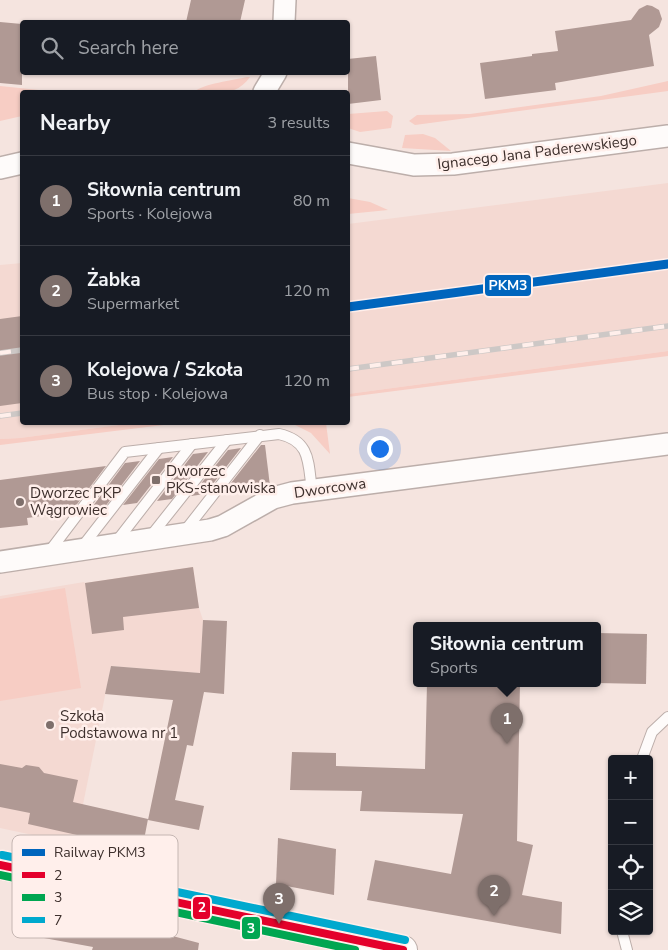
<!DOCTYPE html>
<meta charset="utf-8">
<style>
body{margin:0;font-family:"Nunito Sans",sans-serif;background:#242831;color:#f1f3f6}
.controls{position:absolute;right:15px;bottom:15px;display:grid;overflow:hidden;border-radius:5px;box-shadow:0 1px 4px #0004}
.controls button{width:45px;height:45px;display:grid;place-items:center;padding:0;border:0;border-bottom:1px solid #363941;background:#171b24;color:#f1f3f6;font:25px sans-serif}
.you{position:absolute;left:379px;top:448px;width:18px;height:18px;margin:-12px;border:4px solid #fff;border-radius:50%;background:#1a73e8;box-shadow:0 0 0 8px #1a73e833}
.badge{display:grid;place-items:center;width:32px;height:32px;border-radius:50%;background:#7e6f6b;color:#fff;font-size:16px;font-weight:700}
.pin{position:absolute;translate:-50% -41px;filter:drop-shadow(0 1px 2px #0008)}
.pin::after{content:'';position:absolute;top:26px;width:18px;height:15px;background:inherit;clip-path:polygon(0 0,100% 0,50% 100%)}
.popup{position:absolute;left:413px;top:622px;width:188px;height:65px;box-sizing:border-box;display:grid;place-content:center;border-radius:5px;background:#171b24;filter:drop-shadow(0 1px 4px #0005);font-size:16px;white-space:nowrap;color:#9ea1a6}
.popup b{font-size:19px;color:#f1f3f6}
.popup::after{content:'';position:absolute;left:50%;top:100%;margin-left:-10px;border:10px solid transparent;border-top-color:#171b24}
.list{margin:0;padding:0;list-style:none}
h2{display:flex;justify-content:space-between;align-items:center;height:65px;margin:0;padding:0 20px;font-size:21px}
h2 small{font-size:16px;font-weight:400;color:#9ea1a6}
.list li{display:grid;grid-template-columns:32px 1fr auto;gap:15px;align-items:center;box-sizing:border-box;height:90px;padding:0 20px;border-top:1px solid #363941}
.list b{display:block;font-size:19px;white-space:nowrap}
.list p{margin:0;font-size:16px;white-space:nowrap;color:#9ea1a6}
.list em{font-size:16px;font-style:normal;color:#9ea1a6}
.icon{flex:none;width:28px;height:28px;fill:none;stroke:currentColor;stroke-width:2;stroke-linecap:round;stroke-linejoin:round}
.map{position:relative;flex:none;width:668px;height:950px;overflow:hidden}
.search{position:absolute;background:#171b24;box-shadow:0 1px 4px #0004;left:20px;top:20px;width:330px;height:55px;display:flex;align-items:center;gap:12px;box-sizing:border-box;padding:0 18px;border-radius:5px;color:#9ea1a6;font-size:19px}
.panel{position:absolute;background:#171b24;box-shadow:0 1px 4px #0004;left:20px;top:90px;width:330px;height:335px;border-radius:5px}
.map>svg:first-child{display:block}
.built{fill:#f4d9d2}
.green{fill:#f7cdc4}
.building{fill:#b09994}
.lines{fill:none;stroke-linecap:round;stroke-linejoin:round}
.lane-casing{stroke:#bcaeaa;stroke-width:12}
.street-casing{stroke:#bcaeaa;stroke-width:24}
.secondary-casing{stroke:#bcaeaa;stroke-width:30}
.lane{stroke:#fefbfa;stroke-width:10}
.street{stroke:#fefbfa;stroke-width:21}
.secondary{stroke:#fefbfa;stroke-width:28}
.rail-casing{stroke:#cdc8c6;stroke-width:5.5}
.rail{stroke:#ffefeb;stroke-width:4;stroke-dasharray:11;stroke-linecap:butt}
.bus-1-casing{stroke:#ffefeb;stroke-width:11}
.bus-2-casing{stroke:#ffefeb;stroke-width:11}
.bus-3-casing{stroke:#ffefeb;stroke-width:11}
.bus-1{stroke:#e4002b;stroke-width:8}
.bus-2{stroke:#00a651;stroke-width:8}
.bus-3{stroke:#00a9ce;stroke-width:8}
.rail-1-casing{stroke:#ffefeb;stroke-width:12}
.rail-1{stroke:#0065bd;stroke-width:9}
.poi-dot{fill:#7e6f6b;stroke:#ffefeb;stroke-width:2}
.labels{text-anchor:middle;stroke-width:5;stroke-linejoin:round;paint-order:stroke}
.street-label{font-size:15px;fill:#3e302d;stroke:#ffefeb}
.poi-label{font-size:15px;fill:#3e302d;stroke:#ffefeb;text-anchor:start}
.key{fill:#ffefeb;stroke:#c5b6b2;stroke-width:1}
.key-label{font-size:14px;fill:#3e302d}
.line-badge{stroke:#ffefeb;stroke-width:2}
.badge-label{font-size:14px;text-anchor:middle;font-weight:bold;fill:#fff}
</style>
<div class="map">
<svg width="668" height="950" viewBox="0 0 668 950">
<rect width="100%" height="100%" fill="#f5e4df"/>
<g class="built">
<path d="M668 183V351L348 394V224Z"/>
<path d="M22 263V422L135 423 20 438 0 439V265Z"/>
<path d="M193 567 199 608 203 620 200 673 111 666 75 844 0 828V596L84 582 85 583Z"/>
</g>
<g class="green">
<path d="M247 77H250C236 97 216 93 194 92 202 84 234 80 247 77Z"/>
<path d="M668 81V91L415 125 409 121 417 115 470 114 601 96Z"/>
<path d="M0 86 58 92H22V116L0 121Z"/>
<path d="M387 111 393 116 391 128 360 132 348 128V114Z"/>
<path d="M423 134 435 138 451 151 402 148 405 135Z"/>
<path d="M348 198 370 202 388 210 348 214Z"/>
<path d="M668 351V356L348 397V394Z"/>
<path d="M134 423H180L0 445V439L20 438Z"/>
<path d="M291 423H326L330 454 311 433Z"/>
<path d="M65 588 81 688 0 701V599Z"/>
</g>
<g class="building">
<path d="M191 0H245L240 22H186Z"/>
<path d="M647 5 652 6 659 10 662 19 659 27 649 35 654 66 555 83 556 90 485 99 480 63 532 56V54L558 51 555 31 631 20 639 9Z"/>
<path d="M0 22 22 24V85L0 83Z"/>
<path d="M376 56 381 100 348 104V59Z"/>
<path d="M22 316V403L0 406V319Z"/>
<path d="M261 445H265L270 486 224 492Z"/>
<path d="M241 448 205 494 191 496 228 450Z"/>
<path d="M208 452 172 499 157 501 193 454Z"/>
<path d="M173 457 137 503 123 505 159 459Z"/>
<path d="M140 461 104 508 90 510 125 463Z"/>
<path d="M106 466 71 512 27 518 28 525 0 528V480Z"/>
<path d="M193 567 199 608 123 617 124 630 92 634 85 583Z"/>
<path d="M203 620 227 621 224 694 204 692 193 746 187 745 175 800 204 806 199 830 148 820 173 700 105 694 111 666 200 673Z"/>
<path d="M597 633 647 634 646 684 597 683Z"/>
<path d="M427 683H520L517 841 533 845 522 895 562 902 561 934 367 900 375 860 451 874 463 814 360 811 362 791 290 790 292 752 336 753V766L425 769Z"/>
<path d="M0 764 22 768 26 765 39 767 44 773 78 780 73 802 148 819 139 866 73 852 77 835 28 824 30 813 0 807Z"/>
<path d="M278 838 336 849 334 895 276 884Z"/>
<path d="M39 907 97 917 146 929 199 943 198 950H92L93 947 33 936Z"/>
</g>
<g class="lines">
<defs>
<g id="lane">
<path d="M184 532 260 435"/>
<path d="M150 537 227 440"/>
<path d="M116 542 192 444"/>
<path d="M82 547 159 448"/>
<path d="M49 552 125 452 279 434C311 441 308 463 312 491"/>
<path d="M642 759 652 732 668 717"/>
<path d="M622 931 627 950"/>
</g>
<g id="street">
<path d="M284 22 285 0"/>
<path d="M264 92 276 72"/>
<path d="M348 153 414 165 453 164 668 136"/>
<path d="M0 168 22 163"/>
<path d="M0 562 210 530 223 526 273 498 292 493 668 444"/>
</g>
<path id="secondary" d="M0 865 403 950"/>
</defs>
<use href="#lane" class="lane-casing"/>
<use href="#street" class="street-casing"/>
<use href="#secondary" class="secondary-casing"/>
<use href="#lane" class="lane"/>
<use href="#street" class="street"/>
<use href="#secondary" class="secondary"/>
<defs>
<g id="rail">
<path d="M0 353 22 350"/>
<path d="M348 369 668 326"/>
<path d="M0 416 22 413"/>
</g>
</defs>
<use href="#rail" class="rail-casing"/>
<use href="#rail" class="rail"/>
<defs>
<path id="bus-1" d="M0 865 403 950"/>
<path id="bus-2" d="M0 875 355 950"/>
<path id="bus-3" d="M2 855 405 940"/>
</defs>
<use href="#bus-1" class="bus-1-casing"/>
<use href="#bus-2" class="bus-2-casing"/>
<use href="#bus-3" class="bus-3-casing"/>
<use href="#bus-1" class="bus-1"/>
<use href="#bus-2" class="bus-2"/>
<use href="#bus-3" class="bus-3"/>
<defs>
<path id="rail-1" d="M348 307 668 264"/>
</defs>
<use href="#rail-1" class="rail-1-casing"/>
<use href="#rail-1" class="rail-1"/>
</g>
<g class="poi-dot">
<rect x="151" y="475" width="10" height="10" rx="2.5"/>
<circle cx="20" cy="502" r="5"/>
<circle cx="50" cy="725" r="5"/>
</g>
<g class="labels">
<g class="street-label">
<text transform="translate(537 152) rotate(-7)" y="5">Ignacego Jana Paderewskiego</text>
<text transform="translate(330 488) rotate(-8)" y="5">Dworcowa</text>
</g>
<g class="poi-label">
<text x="166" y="476">Dworzec<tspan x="166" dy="17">PKS-stanowiska</tspan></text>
<text x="30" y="498">Dworzec PKP<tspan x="30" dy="17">Wągrowiec</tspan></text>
<text x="60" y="721">Szkoła<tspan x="60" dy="17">Podstawowa nr 1</tspan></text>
</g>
</g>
<rect x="12" y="835" width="166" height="103" rx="8" class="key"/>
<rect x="22" y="849" width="23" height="7" fill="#0065bd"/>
<rect x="22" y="872" width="23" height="6" fill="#e4002b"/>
<rect x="22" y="894" width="23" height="7" fill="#00a651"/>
<rect x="22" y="917" width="23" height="6" fill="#00a9ce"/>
<g class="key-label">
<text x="54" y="857">Railway PKM3</text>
<text x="54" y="880">2</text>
<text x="54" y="902">3</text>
<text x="54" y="925">7</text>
</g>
<g class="line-badge">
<rect x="484" y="274" width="48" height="23" rx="5" fill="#0065bd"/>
<rect x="192" y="896" width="19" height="24" rx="5" fill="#e4002b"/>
<rect x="241" y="916" width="20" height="24" rx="5" fill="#00a651"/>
</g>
<g class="badge-label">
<text x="508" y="290">PKM3</text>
<text x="202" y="912">2</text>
<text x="251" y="933">3</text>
</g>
</svg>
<div class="controls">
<button>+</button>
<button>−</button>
<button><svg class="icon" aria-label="locate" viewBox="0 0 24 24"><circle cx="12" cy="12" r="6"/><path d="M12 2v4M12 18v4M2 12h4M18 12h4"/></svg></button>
<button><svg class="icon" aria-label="layers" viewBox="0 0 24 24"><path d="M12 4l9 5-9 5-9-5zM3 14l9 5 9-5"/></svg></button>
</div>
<div class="you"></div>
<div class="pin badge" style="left:507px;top:744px">1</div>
<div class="popup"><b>Siłownia centrum</b>Sports</div>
<div class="pin badge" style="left:494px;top:916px">2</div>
<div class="pin badge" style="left:279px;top:924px">3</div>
<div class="search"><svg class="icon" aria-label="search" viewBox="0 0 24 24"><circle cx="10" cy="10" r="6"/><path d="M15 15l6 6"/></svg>Search here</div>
<section class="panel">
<h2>Nearby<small>3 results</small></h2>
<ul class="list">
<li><span class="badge">1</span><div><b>Siłownia centrum</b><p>Sports · Kolejowa</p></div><em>80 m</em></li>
<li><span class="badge">2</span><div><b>Żabka</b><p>Supermarket</p></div><em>120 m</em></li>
<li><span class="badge">3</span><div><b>Kolejowa / Szkoła</b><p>Bus stop · Kolejowa</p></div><em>120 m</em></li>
</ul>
</section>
</div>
